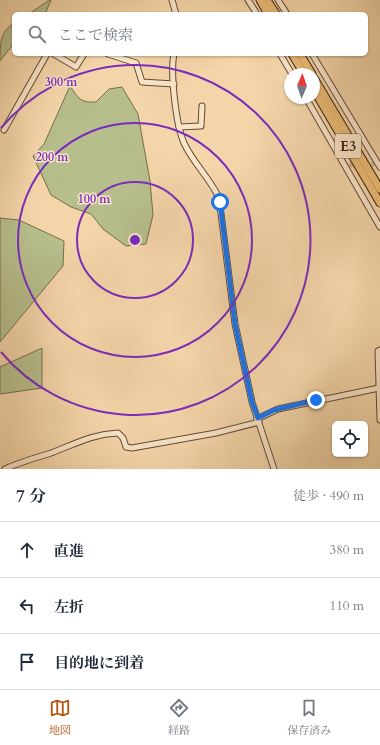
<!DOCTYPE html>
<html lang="ja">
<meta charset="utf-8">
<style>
body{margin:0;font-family:Cardo,"Noto Serif JP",serif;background:#f6f6f7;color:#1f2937}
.controls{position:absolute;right:12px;bottom:12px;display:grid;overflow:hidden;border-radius:6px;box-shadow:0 1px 3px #0004}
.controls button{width:36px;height:36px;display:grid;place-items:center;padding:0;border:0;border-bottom:1px solid #e0e1e3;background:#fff;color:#1f2937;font:20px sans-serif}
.compass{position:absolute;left:284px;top:68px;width:36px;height:36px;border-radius:50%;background:#fff;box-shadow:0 1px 3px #0004;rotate:2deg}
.stop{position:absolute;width:12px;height:12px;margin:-9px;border:3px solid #1a73e8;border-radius:50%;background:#fff}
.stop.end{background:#1a73e8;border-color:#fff;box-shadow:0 1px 4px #0008}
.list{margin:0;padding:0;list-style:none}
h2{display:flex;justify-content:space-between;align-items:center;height:52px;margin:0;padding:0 16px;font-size:17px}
h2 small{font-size:13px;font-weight:400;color:#747a83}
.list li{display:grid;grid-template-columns:26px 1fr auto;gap:12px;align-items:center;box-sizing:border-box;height:56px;padding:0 16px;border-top:1px solid #e0e1e3}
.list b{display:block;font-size:15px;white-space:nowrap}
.list em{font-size:13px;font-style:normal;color:#747a83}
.icon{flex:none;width:22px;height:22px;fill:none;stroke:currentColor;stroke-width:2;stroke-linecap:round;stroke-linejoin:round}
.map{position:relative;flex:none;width:380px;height:469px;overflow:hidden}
.search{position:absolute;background:#fff;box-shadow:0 1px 3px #0004;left:12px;right:12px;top:12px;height:44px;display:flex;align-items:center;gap:10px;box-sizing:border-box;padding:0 14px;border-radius:6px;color:#747a83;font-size:15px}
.sheet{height:220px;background:#fff}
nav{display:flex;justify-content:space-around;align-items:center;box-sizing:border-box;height:56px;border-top:1px solid #e0e1e3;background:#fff;font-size:11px;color:#747a83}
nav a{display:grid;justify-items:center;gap:2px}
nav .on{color:#b45309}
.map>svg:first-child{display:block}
.green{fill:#b6be8c;stroke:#766d4e}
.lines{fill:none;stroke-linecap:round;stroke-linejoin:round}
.minor-tunnel{stroke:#ceb08b;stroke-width:5;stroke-dasharray:5 2.5;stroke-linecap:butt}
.minor-casing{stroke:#654a37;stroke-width:7}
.highway-casing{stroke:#351c11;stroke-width:9}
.minor{stroke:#f8e4c7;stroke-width:5}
.highway{stroke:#eaba74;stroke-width:7}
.route{stroke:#1a73e8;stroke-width:5}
.ring{fill:none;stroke:#7b2cbf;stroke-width:2}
.labels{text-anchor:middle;stroke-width:3;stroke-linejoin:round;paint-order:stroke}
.shield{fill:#f8e4c7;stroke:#705848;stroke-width:1}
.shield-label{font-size:14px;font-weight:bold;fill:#351c11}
.centre{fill:#7b2cbf;stroke:#f8e4c7;stroke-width:2}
.ring-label{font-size:12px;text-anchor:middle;font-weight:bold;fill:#7b2cbf;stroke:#f8e4c7;stroke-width:3;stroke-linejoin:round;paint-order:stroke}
</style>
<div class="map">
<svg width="380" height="469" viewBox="0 0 380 469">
<rect width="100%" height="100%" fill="#f4d5a9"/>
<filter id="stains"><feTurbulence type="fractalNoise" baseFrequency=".005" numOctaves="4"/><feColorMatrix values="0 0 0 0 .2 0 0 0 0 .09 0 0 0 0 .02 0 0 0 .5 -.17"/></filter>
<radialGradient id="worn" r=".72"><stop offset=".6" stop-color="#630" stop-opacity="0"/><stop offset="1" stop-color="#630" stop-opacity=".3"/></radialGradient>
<g class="green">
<path d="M49 0H51L45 14H29Z"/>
<path d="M14 23V43L0 61C0 43 0 32 14 23Z"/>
<path d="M70 86C78 98 80 103 96 102L109 89 122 87 138 114 150 181 153 215 146 244 126 246 103 229 91 214 71 207 51 195 33 156 44 144Z"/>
<path d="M0 218 19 220 64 241 63 266 0 342Z"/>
<path d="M42 348V388L0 394V367Z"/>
</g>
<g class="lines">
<path class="minor-tunnel" d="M349 165 374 164"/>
<defs>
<g id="minor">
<path d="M172 0 176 14"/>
<path d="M248 0 257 14"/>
<path d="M278 0 287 14"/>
<path d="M54 54 76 67 84 54"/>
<path d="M108 54 136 63 142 82 174 84"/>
<path d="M174 54C170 73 176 125 184 143 193 163 210 178 219 198L235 324 252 402 274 469"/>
<path d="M280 54 292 74"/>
<path d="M312 54 380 167"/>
<path d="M306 98 380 227"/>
<path d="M179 127 201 126 202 106"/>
<path d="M4 130 47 54"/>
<path d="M380 350 378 351 380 420"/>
<path d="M257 419 278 409 379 388"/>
<path d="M5 469C20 462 35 458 51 453 75 444 92 434 118 433L123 438 126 447 132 448 216 433 259 422"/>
</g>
<g id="highway">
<path d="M260 0 268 14"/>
<path d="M267 0 276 14"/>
<path d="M292 54 304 74"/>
<path d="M300 54 312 74"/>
<path d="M314 78 380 189"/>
<path d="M314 90 380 203"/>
</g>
</defs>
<use href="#minor" class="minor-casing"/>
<use href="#highway" class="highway-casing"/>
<use href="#minor" class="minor"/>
<use href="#highway" class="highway"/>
</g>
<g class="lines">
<path class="route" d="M220 202 235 324 252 402 258 418 274 410 316 400"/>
</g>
<g class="ring">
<circle cx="135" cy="240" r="58"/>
<circle cx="135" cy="240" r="117"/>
<path d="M1 128A175 175 0 1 1 1 352"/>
</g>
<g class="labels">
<rect class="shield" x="335" y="134" width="26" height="24" rx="3"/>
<g class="shield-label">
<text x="348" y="151">E3</text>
</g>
</g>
<circle cx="135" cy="240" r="6" class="centre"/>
<g class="ring-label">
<text x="61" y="86">300 m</text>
<text x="52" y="161">200 m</text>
<text x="94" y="203">100 m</text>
</g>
<rect width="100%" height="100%" filter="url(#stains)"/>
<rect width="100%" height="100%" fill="url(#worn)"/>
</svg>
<div class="controls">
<button><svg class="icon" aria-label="locate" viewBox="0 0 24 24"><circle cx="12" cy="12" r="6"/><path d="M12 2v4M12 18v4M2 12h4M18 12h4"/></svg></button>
</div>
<svg class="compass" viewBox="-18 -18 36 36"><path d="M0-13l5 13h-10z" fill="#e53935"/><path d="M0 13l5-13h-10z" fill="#747a83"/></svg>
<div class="stop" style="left:220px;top:202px"></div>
<div class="stop end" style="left:316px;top:400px"></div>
<div class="search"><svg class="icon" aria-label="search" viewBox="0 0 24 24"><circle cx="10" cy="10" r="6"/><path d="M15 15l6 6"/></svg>ここで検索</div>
</div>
<section class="sheet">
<h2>7 分<small>徒歩 · 490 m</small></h2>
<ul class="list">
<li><svg class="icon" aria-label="ahead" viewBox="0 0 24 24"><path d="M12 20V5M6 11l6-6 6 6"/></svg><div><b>直進</b></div><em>380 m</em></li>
<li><svg class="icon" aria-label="left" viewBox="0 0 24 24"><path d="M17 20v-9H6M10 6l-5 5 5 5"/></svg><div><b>左折</b></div><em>110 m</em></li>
<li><svg class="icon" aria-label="arrive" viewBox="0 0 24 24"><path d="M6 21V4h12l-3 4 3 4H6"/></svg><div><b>目的地に到着</b></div></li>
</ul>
</section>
<nav>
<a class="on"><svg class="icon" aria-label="map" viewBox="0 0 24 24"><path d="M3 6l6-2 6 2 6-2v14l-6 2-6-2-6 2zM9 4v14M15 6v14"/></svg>地図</a>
<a><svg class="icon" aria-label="directions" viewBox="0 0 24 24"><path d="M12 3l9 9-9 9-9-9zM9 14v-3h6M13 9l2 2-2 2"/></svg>経路</a>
<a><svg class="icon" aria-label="saved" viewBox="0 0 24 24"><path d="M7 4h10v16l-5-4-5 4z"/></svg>保存済み</a>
</nav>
